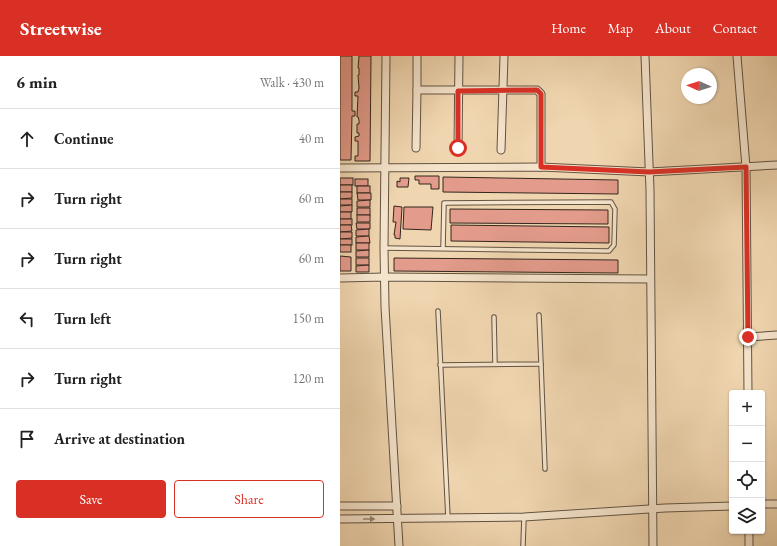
<!DOCTYPE html>
<meta charset="utf-8">
<style>
body{margin:0;font-family:"EB Garamond",serif;background:#f2f2f2;color:#222}
.controls{position:absolute;right:12px;bottom:12px;display:grid;overflow:hidden;border-radius:4px;box-shadow:0 1px 3px #0004}
.controls button{width:36px;height:36px;display:grid;place-items:center;padding:0;border:0;border-bottom:1px solid #e0e0e0;background:#fff;color:#222;font:20px sans-serif}
.compass{position:absolute;left:341px;top:12px;width:36px;height:36px;border-radius:50%;background:#fff;box-shadow:0 1px 3px #0004;rotate:273deg}
.stop{position:absolute;width:12px;height:12px;margin:-9px;border:3px solid #d93025;border-radius:50%;background:#fff}
.stop.end{background:#d93025;border-color:#fff;box-shadow:0 1px 4px #0008}
.list{margin:0;padding:0;list-style:none}
h2{display:flex;justify-content:space-between;align-items:center;height:52px;margin:0;padding:0 16px;font-size:17px}
h2 small{font-size:13px;font-weight:400;color:#767676}
.list li{display:grid;grid-template-columns:26px 1fr auto;gap:12px;align-items:center;box-sizing:border-box;height:60px;padding:0 16px;border-top:1px solid #e0e0e0}
.list b{display:block;font-size:15px;white-space:nowrap}
.list em{font-size:13px;font-style:normal;color:#767676}
.actions{display:flex;gap:8px;padding:12px 16px}
.actions a{flex:1;padding:9px 0;border:1px solid #d93025;border-radius:4px;text-align:center;font-size:14px;color:#d93025}
.actions .main{background:#d93025;color:#fff}
.icon{flex:none;width:22px;height:22px;fill:none;stroke:currentColor;stroke-width:2;stroke-linecap:round;stroke-linejoin:round}
.map{position:relative;flex:none;width:437px;height:490px;overflow:hidden}
header{display:flex;align-items:center;gap:24px;box-sizing:border-box;height:56px;padding:0 20px;background:#d93025;color:#fff}
header strong{font-size:19px}
nav{display:flex;gap:22px;margin-inline-start:auto;font-size:14px}
main{display:flex}
aside{flex:1;background:#fff}
.map>svg:first-child{display:block}
.building{fill:#e39b8b;stroke:#33271e}
.lines{fill:none;stroke-linecap:round;stroke-linejoin:round}
.service-casing{stroke:#625342;stroke-width:5.5}
.minor-casing{stroke:#625342;stroke-width:9}
.service{stroke:#f5e4cc;stroke-width:3.5}
.minor{stroke:#f5e4cc;stroke-width:7}
.oneway{fill:#948675}
.route{stroke:#d93025;stroke-width:5}
</style>
<header>
<strong>Streetwise</strong>
<nav><a>Home</a><a>Map</a><a>About</a><a>Contact</a></nav>
</header>
<main>
<aside>
<h2>6 min<small>Walk · 430 m</small></h2>
<ul class="list">
<li><svg class="icon" aria-label="ahead" viewBox="0 0 24 24"><path d="M12 20V5M6 11l6-6 6 6"/></svg><div><b>Continue</b></div><em>40 m</em></li>
<li><svg class="icon" aria-label="right" viewBox="0 0 24 24"><path d="M7 20v-9h11M14 6l5 5-5 5"/></svg><div><b>Turn right</b></div><em>60 m</em></li>
<li><svg class="icon" aria-label="right" viewBox="0 0 24 24"><path d="M7 20v-9h11M14 6l5 5-5 5"/></svg><div><b>Turn right</b></div><em>60 m</em></li>
<li><svg class="icon" aria-label="left" viewBox="0 0 24 24"><path d="M17 20v-9H6M10 6l-5 5 5 5"/></svg><div><b>Turn left</b></div><em>150 m</em></li>
<li><svg class="icon" aria-label="right" viewBox="0 0 24 24"><path d="M7 20v-9h11M14 6l5 5-5 5"/></svg><div><b>Turn right</b></div><em>120 m</em></li>
<li><svg class="icon" aria-label="arrive" viewBox="0 0 24 24"><path d="M6 21V4h12l-3 4 3 4H6"/></svg><div><b>Arrive at destination</b></div></li>
</ul>
<div class="actions"><a class="main">Save</a><a>Share</a></div>
</aside>
<div class="map">
<svg width="437" height="490" viewBox="0 0 437 490">
<rect width="100%" height="100%" fill="#f0d6b0"/>
<filter id="stains"><feTurbulence type="fractalNoise" baseFrequency=".005" numOctaves="4"/><feColorMatrix values="0 0 0 0 .2 0 0 0 0 .09 0 0 0 0 .02 0 0 0 .5 -.17"/></filter>
<radialGradient id="worn" r=".72"><stop offset=".6" stop-color="#630" stop-opacity="0"/><stop offset="1" stop-color="#630" stop-opacity=".3"/></radialGradient>
<g class="building">
<path d="M0 0H12V55H15V60H12L11 104H0Z"/>
<path d="M19 0H31L30 105H15V100H18V85H15V81L19 80V77H17V68H19V64L18 61H17L18 40H15V36H18L19 32 18 19H19V12H18Z"/>
<path d="M75 120H99V133H91V128H79V124H75Z"/>
<path d="M103 121 278 124V138L103 136Z"/>
<rect x="0" y="122" width="13" height="7"/>
<path d="M60 122H69L68 131H57V125L60 126Z"/>
<rect x="15" y="123" width="13" height="7"/>
<rect x="0" y="129" width="12" height="7"/>
<rect x="17" y="130" width="13" height="7"/>
<path d="M0 136H12V142L0 143Z"/>
<path d="M17 137H31V144H18Z"/>
<rect x="0" y="143" width="12" height="6"/>
<path d="M30 144V151H17V145Z"/>
<path d="M12 149V156H0V150Z"/>
<path d="M54 150 62 151 60 183 55 182V179H54L56 166H53Z"/>
<path d="M64 151H93L91 174 63 173Z"/>
<rect x="17" y="152" width="13" height="7"/>
<path d="M110 153 268 154V168L110 167Z"/>
<rect x="0" y="156" width="11" height="7"/>
<rect x="17" y="159" width="13" height="7"/>
<rect x="0" y="163" width="12" height="6"/>
<path d="M16 167H30V173H17Z"/>
<path d="M0 169H11L12 175 0 176Z"/>
<path d="M111 169 269 171V187L111 185Z"/>
<path d="M29 173V180H16V174Z"/>
<path d="M0 176H12V182L0 183Z"/>
<path d="M29 180 30 187H16V181Z"/>
<rect x="0" y="183" width="12" height="6"/>
<rect x="16" y="187" width="13" height="7"/>
<rect x="0" y="189" width="11" height="7"/>
<path d="M29 194V201H16V195Z"/>
<path d="M0 200 11 201V215H0Z"/>
<rect x="16" y="202" width="13" height="7"/>
<path d="M54 202 278 204V217L54 215Z"/>
<path d="M29 209V216H16V210Z"/>
</g>
<g class="lines">
<defs>
<g id="service">
<path d="M44 192 269 195 274 189 275 153 271 146 104 147 103 192"/>
<path d="M98 255 108 462"/>
<path d="M154 261 155 308"/>
<path d="M201 308 205 413"/>
<path d="M100 309 201 308 199 259"/>
<path d="M183 490 184 461"/>
</g>
<g id="minor">
<path d="M46 0 44 192 45 251 59 490"/>
<path d="M305 0 310 134 313 490"/>
<path d="M397 0 406 111 408 337"/>
<path d="M77 34V0"/>
<path d="M76 92 77 34H197L201 38V111"/>
<path d="M118 92 119 0"/>
<path d="M161 94 164 0"/>
<path d="M0 112 201 111 309 116 437 109"/>
<path d="M0 222 45 221 310 223"/>
<path d="M408 281 437 279"/>
<path d="M422 448H437"/>
<path d="M0 450H57"/>
<path d="M0 463 184 461 325 452 392 450"/>
<path d="M409 475V490"/>
</g>
</defs>
<use href="#service" class="service-casing"/>
<use href="#minor" class="minor-casing"/>
<use href="#service" class="service"/>
<use href="#minor" class="minor"/>
</g>
<defs><path id="oneway-solid" d="M-6-.8H1V-3.2L6.5 0L1 3.2V.8H-6Z"/></defs>
<use class="oneway" href="#oneway-solid" transform="translate(29 463)"/>
<g class="lines">
<path class="route" d="M118 92V35L197 34 201 38V111L309 116 406 111 408 281"/>
</g>
<rect width="100%" height="100%" filter="url(#stains)"/>
<rect width="100%" height="100%" fill="url(#worn)"/>
</svg>
<div class="controls">
<button>+</button>
<button>−</button>
<button><svg class="icon" aria-label="locate" viewBox="0 0 24 24"><circle cx="12" cy="12" r="6"/><path d="M12 2v4M12 18v4M2 12h4M18 12h4"/></svg></button>
<button><svg class="icon" aria-label="layers" viewBox="0 0 24 24"><path d="M12 4l9 5-9 5-9-5zM3 14l9 5 9-5"/></svg></button>
</div>
<svg class="compass" viewBox="-18 -18 36 36"><path d="M0-13l5 13h-10z" fill="#e53935"/><path d="M0 13l5-13h-10z" fill="#767676"/></svg>
<div class="stop" style="left:118px;top:92px"></div>
<div class="stop end" style="left:408px;top:281px"></div>
</div>
</main>
